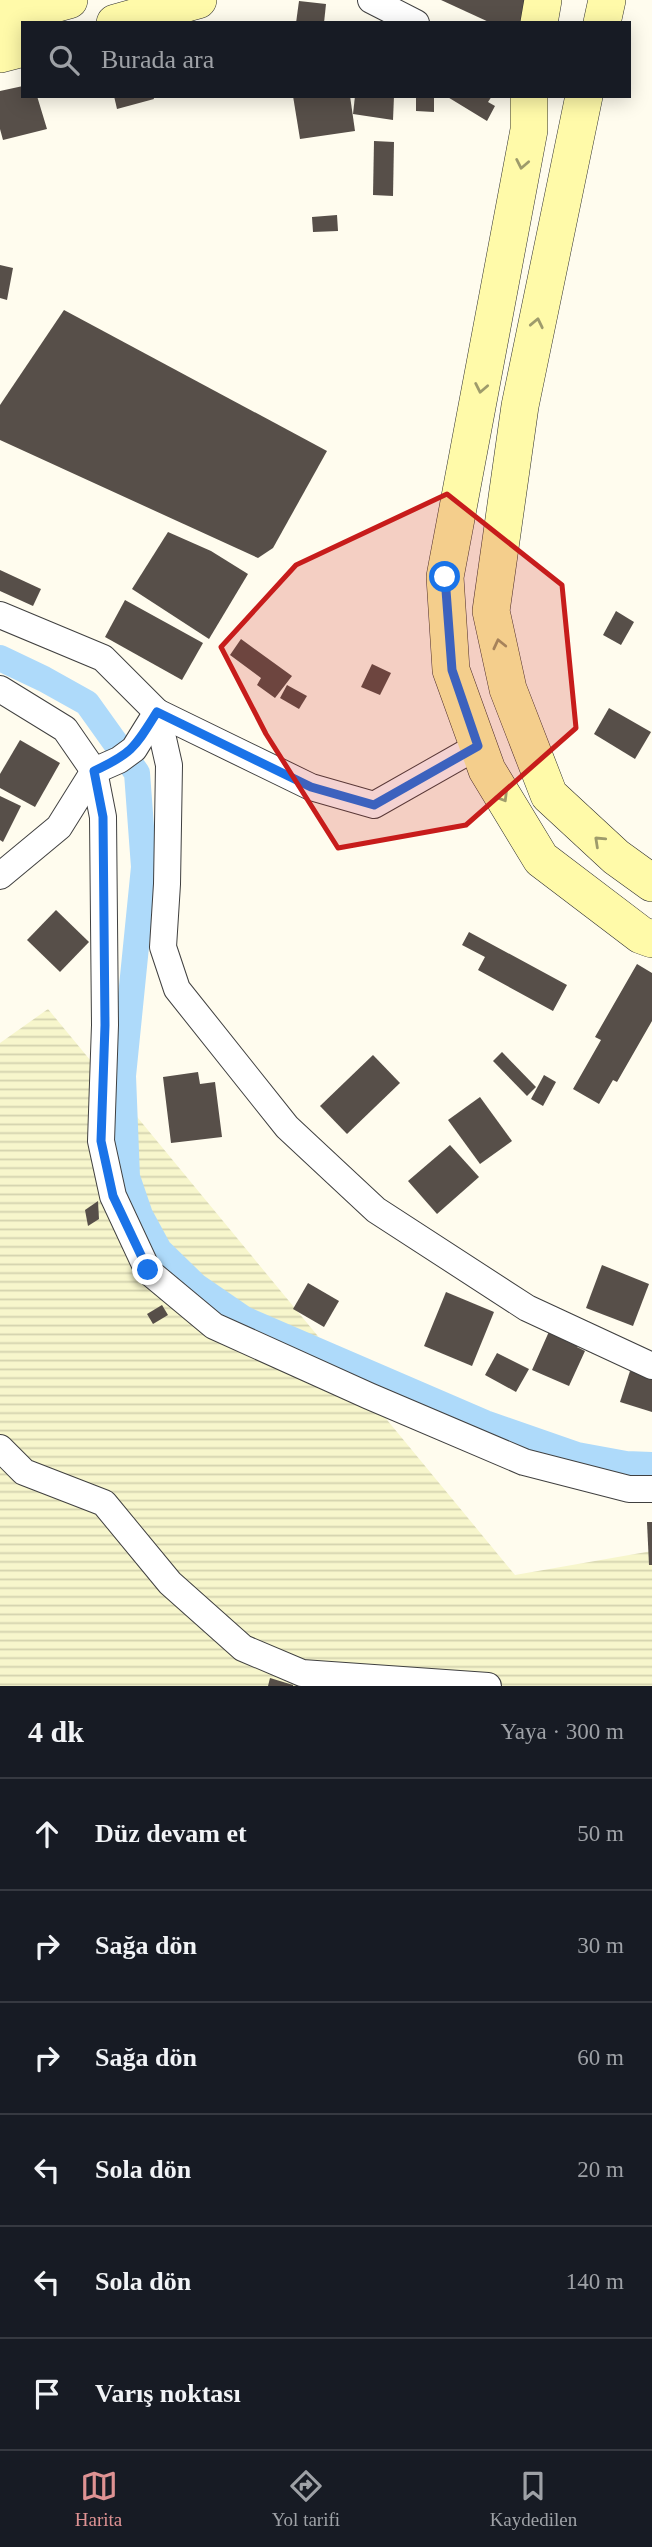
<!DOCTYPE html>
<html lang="tr">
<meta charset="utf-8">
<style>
body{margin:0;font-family:Georgia,serif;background:#242831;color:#f1f3f6}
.stop{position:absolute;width:21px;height:21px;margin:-16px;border:5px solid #1a73e8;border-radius:50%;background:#fff}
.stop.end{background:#1a73e8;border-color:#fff;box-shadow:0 2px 7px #0008}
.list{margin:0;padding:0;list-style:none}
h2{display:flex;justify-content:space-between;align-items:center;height:91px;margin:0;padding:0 28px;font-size:30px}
h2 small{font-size:23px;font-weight:400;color:#9ea1a6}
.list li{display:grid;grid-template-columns:46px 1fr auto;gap:21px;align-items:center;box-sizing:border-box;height:112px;padding:0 28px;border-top:2px solid #363941}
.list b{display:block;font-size:26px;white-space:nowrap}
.list em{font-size:23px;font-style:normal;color:#9ea1a6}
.icon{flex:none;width:38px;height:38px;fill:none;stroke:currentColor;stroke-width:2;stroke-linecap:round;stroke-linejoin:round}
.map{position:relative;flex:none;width:652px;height:1686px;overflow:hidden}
.search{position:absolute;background:#171b24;box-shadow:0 4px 18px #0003;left:21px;right:21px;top:21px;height:77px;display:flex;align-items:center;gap:18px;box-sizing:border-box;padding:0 24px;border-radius:0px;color:#9ea1a6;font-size:26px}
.sheet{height:763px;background:#171b24}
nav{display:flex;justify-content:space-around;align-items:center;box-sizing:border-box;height:98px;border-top:2px solid #363941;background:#171b24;font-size:19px;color:#9ea1a6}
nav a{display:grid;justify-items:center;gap:4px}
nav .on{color:#de9293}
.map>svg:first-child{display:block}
.farmland{fill:url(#farmland-rules)}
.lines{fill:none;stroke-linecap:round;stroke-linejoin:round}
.canal{stroke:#aedafa;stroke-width:26}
.building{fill:#574f49}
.street-casing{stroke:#404040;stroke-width:28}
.secondary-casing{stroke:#2f2f2f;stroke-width:38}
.street{stroke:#fff;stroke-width:26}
.secondary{stroke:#fffaa9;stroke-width:37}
.oneway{stroke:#9e9b6b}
.route{stroke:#1a73e8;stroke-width:9}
.marked{fill:#c71c1b;fill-opacity:0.2;stroke:#c71c1b;stroke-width:5;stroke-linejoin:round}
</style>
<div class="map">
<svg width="652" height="1686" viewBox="0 0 652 1686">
<defs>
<pattern id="farmland-rules" width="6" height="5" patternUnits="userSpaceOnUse" patternTransform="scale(1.75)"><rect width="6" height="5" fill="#f7f6cc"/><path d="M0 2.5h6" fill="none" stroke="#d3d2ae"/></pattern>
</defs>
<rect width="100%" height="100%" fill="#fffcee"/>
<path class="farmland" d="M48 1009 515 1575 652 1551V1686H0V1043Z"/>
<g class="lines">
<path class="canal" d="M0 658 44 679 87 703 137 773 144 867 123 1076 127 1177 140 1215 159 1250 196 1286 244 1319 485 1423 577 1455 626 1464 652 1465"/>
</g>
<g class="building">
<path d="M441 0H533L522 23H491Z"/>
<path d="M299 1 326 4 324 23H296Z"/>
<path d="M23 86V96H37L47 129 3 140 0 129V91Z"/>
<path d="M114 96H153L154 99 117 109Z"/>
<path d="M293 96H350L355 131 300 139Z"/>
<path d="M355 96H394L393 120 353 114Z"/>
<path d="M416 96H434V112L416 111Z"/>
<path d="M446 96H492L488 102 495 106 487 121Z"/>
<path d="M374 141 394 142 393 196 373 195Z"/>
<path d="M337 215 338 231 313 232 312 217Z"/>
<path d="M0 265 13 268 7 300 0 298Z"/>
<path d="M64 310 327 451 273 548 258 558 0 440V405Z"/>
<path d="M168 532 211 551 248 574 209 639 132 589Z"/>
<path d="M0 570 41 589 33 606 0 591Z"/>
<path d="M125 600 203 643 182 680 105 637Z"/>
<path d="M616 611 634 622 621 645 603 635Z"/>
<path d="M241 639 292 676 275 698 257 685 261 678 230 655Z"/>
<path d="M372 664 391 673 380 695 361 687Z"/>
<path d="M287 685 307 696 299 709 280 698Z"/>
<path d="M609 708 651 732 635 759 594 734Z"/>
<path d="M20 740 60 763 35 807 0 788V774Z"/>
<path d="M0 796 21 806 3 842 0 840Z"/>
<path d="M56 910 89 942 60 972 27 940Z"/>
<path d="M469 932 567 985 553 1011 478 970 485 957 462 945Z"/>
<path d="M637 964 652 973V1021L617 1082 613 1080 599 1104 573 1089 601 1040 595 1037Z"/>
<path d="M502 1052 536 1087 527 1096 493 1061Z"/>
<path d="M373 1055 400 1083 347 1134 320 1106Z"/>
<path d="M198 1072 200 1084 215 1082 222 1137 171 1143 163 1077Z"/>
<path d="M544 1075 556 1082 543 1106 531 1099Z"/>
<path d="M480 1097 512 1141 480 1164 448 1120Z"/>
<path d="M450 1145 479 1177 437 1214 408 1181Z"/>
<path d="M98 1201 99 1219 88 1226 85 1210Z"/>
<path d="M602 1265 649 1284 633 1326 586 1308Z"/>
<path d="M308 1283 339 1301 324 1327 293 1309Z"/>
<path d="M446 1292 494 1312 472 1366 424 1346Z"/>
<path d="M162 1305 168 1315 153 1324 147 1314Z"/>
<path d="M551 1327 580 1340 577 1347 585 1351 569 1386 532 1370Z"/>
<path d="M497 1353 529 1369 516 1392 485 1375Z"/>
<path d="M630 1371 652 1377V1412L620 1402Z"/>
<path d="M647 1522H652V1565H649Z"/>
<path d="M270 1678 293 1685V1686H268Z"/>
</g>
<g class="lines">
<defs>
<g id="street">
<path d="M371 0 416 23"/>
<path d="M0 615 103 658 157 712 169 765 167 884 163 947 177 989 287 1127 376 1210 527 1308 652 1366"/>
<path d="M0 689 65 729 94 771 103 817 105 1025 101 1141 113 1196 148 1271 214 1326 369 1396 524 1462 629 1489H652"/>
<path d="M0 876 59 827 94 771 119 760 134 749 157 712 311 787 374 805 478 746"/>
<path d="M0 1448 24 1472 104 1503 170 1583 243 1648 302 1673 488 1686"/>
</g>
<g id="secondary">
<path d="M0 19 69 0"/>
<path d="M115 23 198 0"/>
<path d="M539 23 543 0"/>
<path d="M602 23 607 0"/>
<path d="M0 54 23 48"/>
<path d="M529 96V130L445 577 451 670 487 770 541 859 641 935 652 939"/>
<path d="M584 96 520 406 491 611 508 689 549 795 616 857 652 883"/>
</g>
</defs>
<use href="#street" class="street-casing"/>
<use href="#secondary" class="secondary-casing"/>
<use href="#street" class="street"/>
<use href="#secondary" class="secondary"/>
</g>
<defs><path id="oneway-chevron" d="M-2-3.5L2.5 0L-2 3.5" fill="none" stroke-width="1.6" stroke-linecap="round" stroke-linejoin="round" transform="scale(1.75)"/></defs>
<g class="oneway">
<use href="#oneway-chevron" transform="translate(522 164) rotate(101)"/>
<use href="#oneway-chevron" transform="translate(537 323) rotate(-78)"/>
<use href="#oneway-chevron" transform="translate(481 388) rotate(101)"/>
<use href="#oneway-chevron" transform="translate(499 644) rotate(-103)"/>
<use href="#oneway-chevron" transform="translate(503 797) rotate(59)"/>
<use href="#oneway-chevron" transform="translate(599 841) rotate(-137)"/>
</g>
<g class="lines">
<path class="route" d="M148 1270 113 1196 101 1141 105 1025 103 817 94 771C133 753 135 747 157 712L311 787 374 805 478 746 452 670 445 577"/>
</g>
<path class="marked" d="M447 494 562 585 576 728 466 825 338 848 266 734 221 647 296 565Z"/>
</svg>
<div class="stop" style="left:445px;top:577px"></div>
<div class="stop end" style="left:148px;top:1270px"></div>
<div class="search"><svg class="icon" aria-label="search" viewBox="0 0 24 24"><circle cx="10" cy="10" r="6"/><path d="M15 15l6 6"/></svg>Burada ara</div>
</div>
<section class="sheet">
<h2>4 dk<small>Yaya · 300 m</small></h2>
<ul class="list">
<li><svg class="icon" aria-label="ahead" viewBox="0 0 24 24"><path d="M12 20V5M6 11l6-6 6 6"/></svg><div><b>Düz devam et</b></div><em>50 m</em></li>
<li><svg class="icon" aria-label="right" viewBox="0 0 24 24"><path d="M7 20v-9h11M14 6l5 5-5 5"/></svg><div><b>Sağa dön</b></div><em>30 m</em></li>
<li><svg class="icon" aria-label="right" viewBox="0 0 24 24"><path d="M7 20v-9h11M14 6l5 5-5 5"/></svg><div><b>Sağa dön</b></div><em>60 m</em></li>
<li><svg class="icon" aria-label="left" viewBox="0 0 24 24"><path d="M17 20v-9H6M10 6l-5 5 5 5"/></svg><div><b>Sola dön</b></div><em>20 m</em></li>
<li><svg class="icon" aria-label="left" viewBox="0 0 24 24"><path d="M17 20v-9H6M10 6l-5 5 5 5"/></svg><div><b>Sola dön</b></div><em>140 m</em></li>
<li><svg class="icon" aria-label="arrive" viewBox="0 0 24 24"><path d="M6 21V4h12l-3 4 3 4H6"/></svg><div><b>Varış noktası</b></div></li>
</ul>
</section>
<nav>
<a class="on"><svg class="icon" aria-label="map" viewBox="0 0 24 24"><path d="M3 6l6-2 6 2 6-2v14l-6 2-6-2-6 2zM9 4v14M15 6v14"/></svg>Harita</a>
<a><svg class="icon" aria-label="directions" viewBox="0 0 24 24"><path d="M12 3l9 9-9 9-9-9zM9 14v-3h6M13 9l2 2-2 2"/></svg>Yol tarifi</a>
<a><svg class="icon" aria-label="saved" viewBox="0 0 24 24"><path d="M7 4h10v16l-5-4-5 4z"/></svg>Kaydedilen</a>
</nav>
